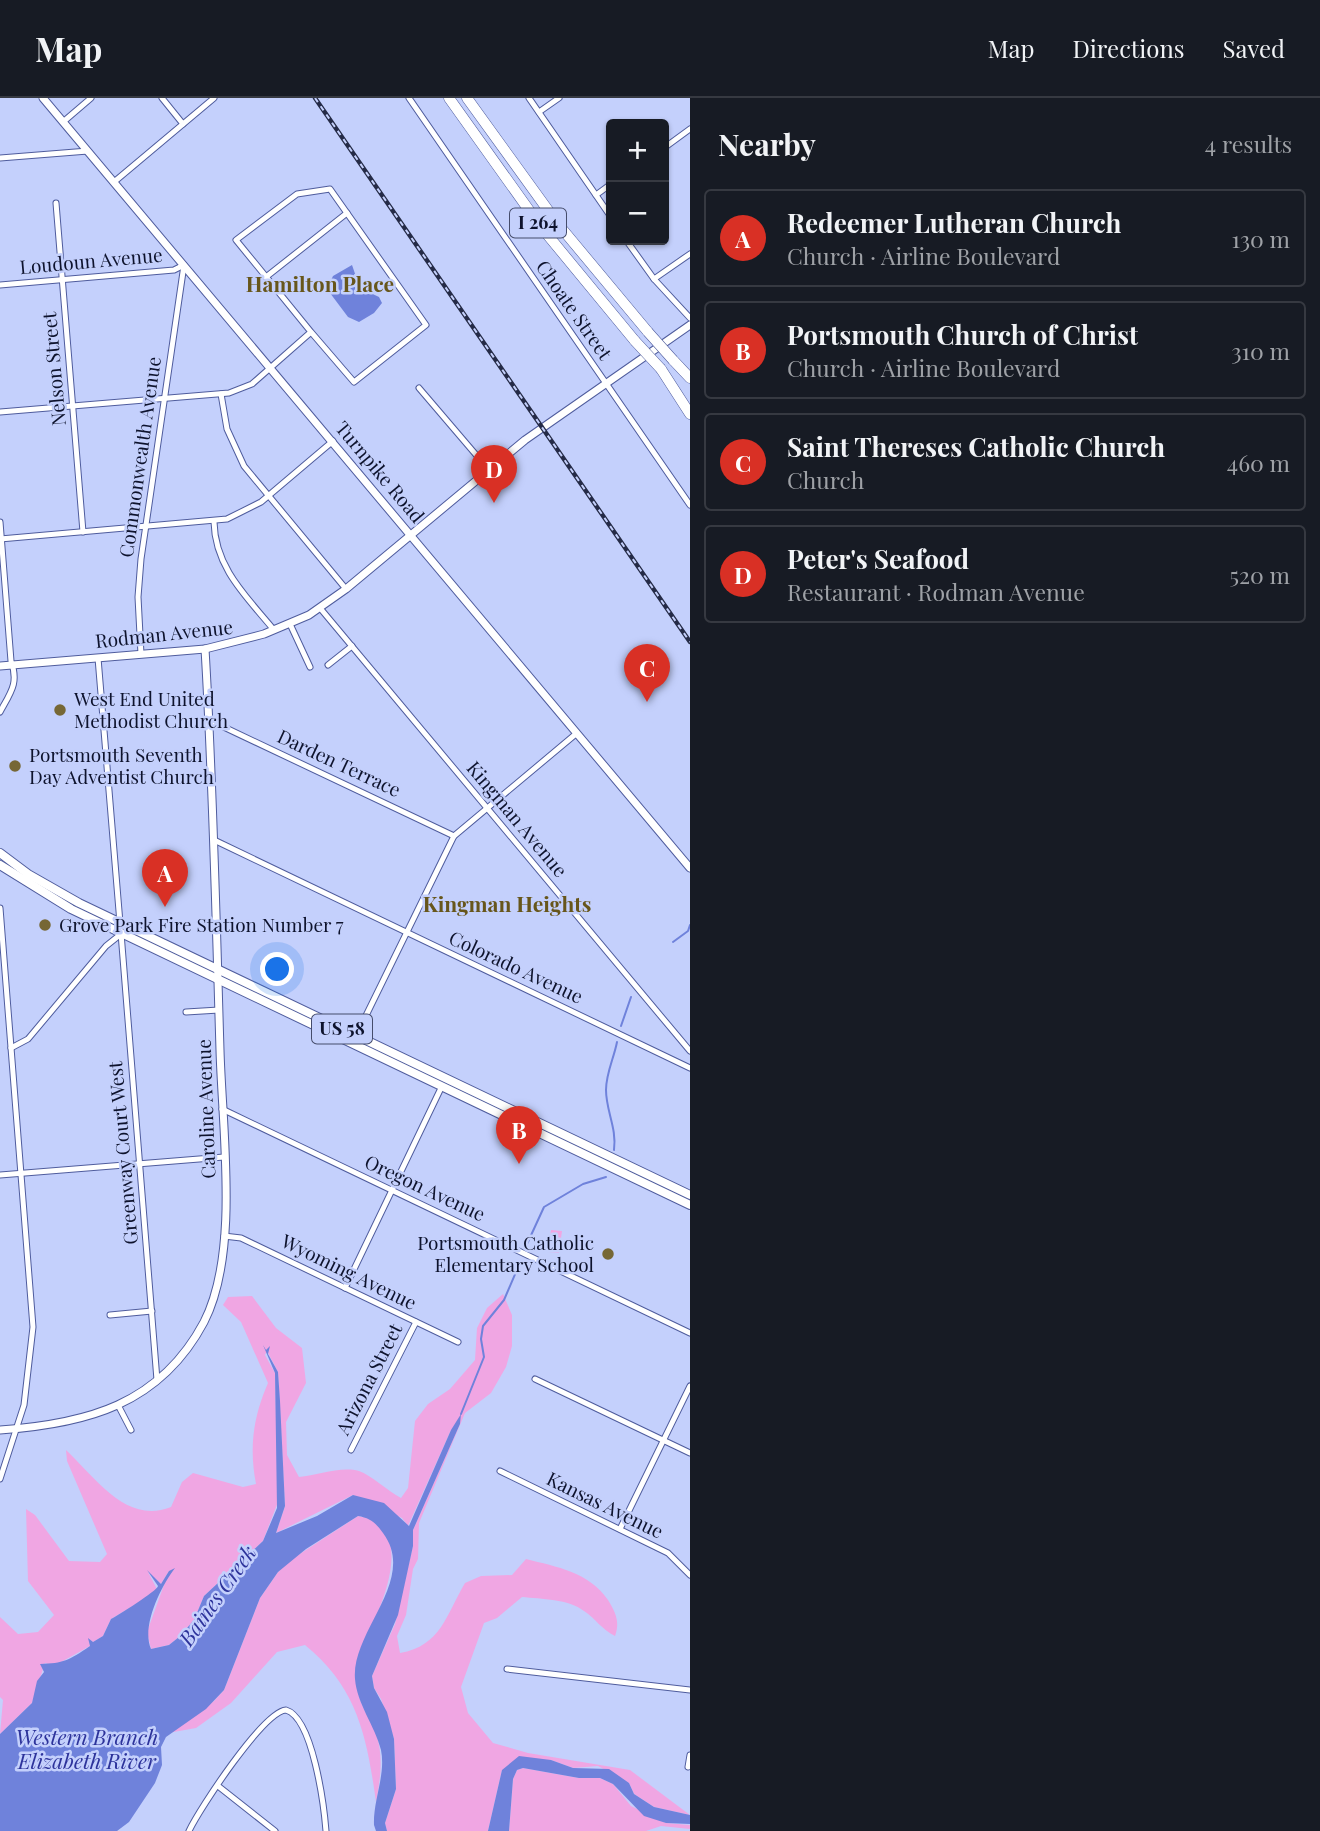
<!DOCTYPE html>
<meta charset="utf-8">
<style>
body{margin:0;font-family:"Playfair Display",serif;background:#20242c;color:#f1f3f6}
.controls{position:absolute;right:21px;top:21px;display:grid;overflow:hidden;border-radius:7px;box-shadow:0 2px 5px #0004}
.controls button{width:63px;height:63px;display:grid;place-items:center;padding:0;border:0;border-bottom:2px solid #363941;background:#171b24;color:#f1f3f6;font:35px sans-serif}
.you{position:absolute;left:278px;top:872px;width:24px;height:24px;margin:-18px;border:5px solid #fff;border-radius:50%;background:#1a73e8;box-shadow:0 0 0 10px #1a73e833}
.badge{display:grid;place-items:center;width:46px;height:46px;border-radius:50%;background:#d93025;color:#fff;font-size:23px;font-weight:700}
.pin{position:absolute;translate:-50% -58px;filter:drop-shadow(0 2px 4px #0008)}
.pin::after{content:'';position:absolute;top:37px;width:24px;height:21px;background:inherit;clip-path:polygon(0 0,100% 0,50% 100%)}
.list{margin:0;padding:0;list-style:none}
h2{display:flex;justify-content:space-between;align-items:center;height:91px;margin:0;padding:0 28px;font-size:30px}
h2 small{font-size:23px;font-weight:400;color:#9ea1a6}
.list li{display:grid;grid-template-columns:46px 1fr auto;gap:21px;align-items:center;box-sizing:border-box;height:98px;margin:0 14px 14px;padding:0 14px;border:2px solid #363941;border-radius:7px}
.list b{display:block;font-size:26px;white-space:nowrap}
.list p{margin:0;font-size:23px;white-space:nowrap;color:#9ea1a6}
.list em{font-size:23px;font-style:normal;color:#9ea1a6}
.map{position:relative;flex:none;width:690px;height:1733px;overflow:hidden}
header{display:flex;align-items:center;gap:42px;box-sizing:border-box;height:98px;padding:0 35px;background:#171b24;border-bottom:2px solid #363941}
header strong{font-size:33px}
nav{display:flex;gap:38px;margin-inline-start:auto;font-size:24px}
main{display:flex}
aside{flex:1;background:#171b24}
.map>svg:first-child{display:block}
.green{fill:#f0a6e3}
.water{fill:#6f82db}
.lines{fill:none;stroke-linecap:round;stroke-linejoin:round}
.stream{stroke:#6f82db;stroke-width:2}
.street-casing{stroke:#4f5c9d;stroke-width:7}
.secondary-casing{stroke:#4f5c9d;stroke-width:9}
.primary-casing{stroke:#4f5c9d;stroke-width:10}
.highway-casing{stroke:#4f5c9d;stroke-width:11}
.street{stroke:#fff;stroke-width:5}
.secondary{stroke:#fff;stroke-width:7}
.primary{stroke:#fff;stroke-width:8}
.highway{stroke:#fff;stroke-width:10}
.rail-casing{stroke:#252b47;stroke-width:4.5}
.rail{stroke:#c4d0fc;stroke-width:2;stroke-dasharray:5;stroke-linecap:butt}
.highway-bridge-casing{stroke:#4f5c9d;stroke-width:11;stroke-linecap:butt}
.highway-bridge{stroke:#fff;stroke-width:10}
.poi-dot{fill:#766735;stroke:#c4d0fc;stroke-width:2.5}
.labels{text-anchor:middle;stroke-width:5;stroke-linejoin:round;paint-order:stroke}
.shield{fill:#c4d0fc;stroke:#454c6b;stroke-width:2}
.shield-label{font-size:18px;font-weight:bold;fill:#0e132d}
.street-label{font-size:19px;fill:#0e132d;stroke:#c4d0fc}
.poi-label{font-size:19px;fill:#0e132d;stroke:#c4d0fc;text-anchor:start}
.neighbourhood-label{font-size:21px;font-weight:bold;fill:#67561b;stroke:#c4d0fc}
.water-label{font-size:21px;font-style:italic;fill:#2d339b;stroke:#c4d0fc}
</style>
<header>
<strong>Map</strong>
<nav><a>Map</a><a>Directions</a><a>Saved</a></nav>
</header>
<main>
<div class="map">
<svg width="690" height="1733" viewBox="0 0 690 1733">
<rect width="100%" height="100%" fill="#c4d0fc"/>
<g class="green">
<path d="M551 1132 562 1133 559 1155 548 1154Z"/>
<path d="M503 1196 512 1217V1248L506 1269 491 1295 465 1315 419 1425 418 1461 413 1471 406 1517 397 1538 400 1555C441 1548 446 1517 465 1485L481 1478 512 1477 526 1461C557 1469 589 1474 608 1502 616 1515 620 1524 615 1538 601 1531 596 1521 584 1513 569 1501 541 1501 522 1499L497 1520 484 1525 461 1589 468 1615 493 1645 528 1655 630 1672 690 1717 654 1709 634 1696 629 1685 598 1668 573 1670 551 1662 502 1672 488 1733H387L385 1725 396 1691 394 1641 381 1601 374 1590 372 1578 395 1526 413 1448V1432L460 1326 451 1332 408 1428 402 1420 353 1397 276 1435 285 1408 278 1274 267 1253 265 1257 275 1275 278 1404 263 1443 204 1498 194 1522 179 1539 169 1547 151 1551 147 1534 169 1473 161 1486 148 1474 158 1493 111 1521 103 1538 93 1544 89 1541 90 1548 54 1568 45 1565 32 1605 0 1636 3 1602 0 1599V1519L18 1536 38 1534 54 1517 28 1483 26 1411 35 1417 69 1463 100 1464 107 1456 67 1363 66 1352C95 1379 126 1427 171 1409L182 1384 193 1375 243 1389 256 1386C249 1349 253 1320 268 1285L241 1224 223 1207 228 1199 252 1198 276 1230 302 1250 306 1285 286 1324 287 1357 299 1379C318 1377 341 1368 359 1373 371 1377 388 1393 401 1400L408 1390 415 1323 428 1306 450 1291 475 1262 477 1230 487 1210Z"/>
<path d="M358 1418C413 1427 387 1494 373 1526 367 1538 358 1582 359 1595 359 1606 370 1620 374 1630 384 1654 381 1679 376 1704 367 1640 358 1590 305 1547L277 1554 231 1605 196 1630 168 1635 214 1603 224 1592 260 1500 278 1474 289 1463Z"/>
<path d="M523 1670 579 1680H600L613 1686 631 1708 666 1725 690 1727V1731L661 1728 646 1733H509L513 1681 517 1672Z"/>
</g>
<g class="water">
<path d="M352 167 360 190 379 199 382 205 374 215 359 224 348 219 327 191 333 178Z"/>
<path d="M263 1247 266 1252 270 1248 268 1256 278 1274 280 1303 285 1408 276 1435 317 1418 353 1397 384 1405 409 1428 451 1332 461 1316 460 1326 413 1432V1448L398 1517 372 1578 374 1590 387 1614 394 1641 396 1691 385 1725 387 1733H376L374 1727C373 1702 386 1677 381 1652 375 1628 357 1606 355 1581 351 1533 418 1482 383 1435 376 1425 370 1420 358 1418L306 1451 278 1474 260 1500 224 1592 206 1611 166 1639 161 1649 162 1667 155 1685 129 1724 117 1733H0V1636L32 1605 37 1583 44 1574 40 1566C64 1565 68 1563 90 1548L88 1540 93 1544 103 1538 111 1521C117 1518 157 1493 158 1488L147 1472 161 1486 169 1473 175 1470C161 1488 141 1529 151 1551L169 1547 179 1539 194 1522 204 1498 263 1443 277 1410 275 1275Z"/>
<path d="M519 1658 551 1662 573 1670 609 1671 629 1685 634 1696 654 1709 690 1717V1726L666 1725 644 1718 613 1686 600 1680H579L523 1670 517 1672 513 1681 509 1733H488L502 1672Z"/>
</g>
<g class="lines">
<g class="stream">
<path d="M673 844 688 833 690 827"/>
<path d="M621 928 631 899"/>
<path d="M614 1052C617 1030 606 1013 606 992 606 975 614 960 617 944"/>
<path d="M527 1146 544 1109 583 1086 606 1079"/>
<path d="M461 1316 484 1259 481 1241 483 1228 504 1202 519 1167"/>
</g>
<defs>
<g id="street">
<path d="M162 0 183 26"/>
<path d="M409 0 690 407"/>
<path d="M529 0 611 119"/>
<path d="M539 14 559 0"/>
<path d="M63 24 91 0"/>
<path d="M664 50 690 31"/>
<path d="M0 60 88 53"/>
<path d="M114 84 214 0"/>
<path d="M596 97 611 86"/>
<path d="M56 105 83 434"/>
<path d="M626 142 654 181 690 220"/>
<path d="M266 179 347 115"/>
<path d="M654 181 690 156"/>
<path d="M0 187 174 172 184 167"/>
<path d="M419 290 489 372"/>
<path d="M221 296 227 331 244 368 346 491"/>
<path d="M0 314 229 295 252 286 311 234 354 284 426 227 330 91 297 96 236 142 311 234"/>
<path d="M0 424 11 563C19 585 11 594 0 614"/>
<path d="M214 424C215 470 247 499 274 532"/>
<path d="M0 441 227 421 261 404 333 343"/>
<path d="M320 510 690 953"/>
<path d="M290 526 310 569"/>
<path d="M141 556 138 499 141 461 184 167"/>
<path d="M98 560 120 825"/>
<path d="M328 567 352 548"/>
<path d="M209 622 454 738"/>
<path d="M214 742 690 970"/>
<path d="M0 810 33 1229 24 1307 0 1381"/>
<path d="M121 835 157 1282"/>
<path d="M186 914 219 912"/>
<path d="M355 940 454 738 577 635"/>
<path d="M11 950 28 941 106 848 121 836"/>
<path d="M222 1011 690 1235"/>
<path d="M0 1077 224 1059"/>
<path d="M224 1138 241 1140 458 1244"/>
<path d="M345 1190 442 988"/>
<path d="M110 1217 152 1213"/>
<path d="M535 1281 690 1355"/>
<path d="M118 1307 131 1332"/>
<path d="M351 1352 416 1224"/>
<path d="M500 1373 668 1455 690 1477"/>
<path d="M620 1431 690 1288"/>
<path d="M507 1571 690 1592"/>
<path d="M688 1669 690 1657"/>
<path d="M218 1688 275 1733"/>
<path d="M189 1733C200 1710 263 1614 286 1612 313 1620 324 1708 326 1733"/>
</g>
<g id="secondary">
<path d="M43 0 690 770"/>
<path d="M0 568 205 551 264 536 309 517 346 491 525 342 690 227"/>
<path d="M0 1332C86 1326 160 1307 204 1224 240 1154 222 1031 220 952 216 818 213 684 205 551"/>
</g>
<g id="primary">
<path d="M0 755 28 776 79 805 690 1097"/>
<path d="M0 767 71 811 690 1107"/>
</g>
<g id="highway">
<path d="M449 0 541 129 635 243"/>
<path d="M467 0 558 126 648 234"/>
<path d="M673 262 690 280"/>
<path d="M661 271 690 316"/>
</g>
</defs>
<use href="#street" class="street-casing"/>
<use href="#secondary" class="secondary-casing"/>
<use href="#primary" class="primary-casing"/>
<use href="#highway" class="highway-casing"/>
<use href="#street" class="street"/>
<use href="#secondary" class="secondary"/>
<use href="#primary" class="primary"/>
<use href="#highway" class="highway"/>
<defs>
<path id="rail" d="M315 0 690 544"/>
</defs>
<use href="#rail" class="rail-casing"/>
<use href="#rail" class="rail"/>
<defs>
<g id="highway-bridge">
<path d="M648 234 673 262"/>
<path d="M635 243 661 271"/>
</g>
</defs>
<use href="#highway-bridge" class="highway-bridge-casing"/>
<use href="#highway-bridge" class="highway-bridge"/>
</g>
<g class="poi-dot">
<circle cx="60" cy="612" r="7"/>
<circle cx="15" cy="668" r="7"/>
<circle cx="45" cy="827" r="7"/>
<circle cx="608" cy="1156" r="7"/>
</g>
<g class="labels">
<g class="shield">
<rect x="510" y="110.5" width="56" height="29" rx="5"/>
<rect x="312" y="916.5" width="60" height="29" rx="5"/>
</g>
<g class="shield-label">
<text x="538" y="131">I 264</text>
<text x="342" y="937">US 58</text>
</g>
<g class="street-label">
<text transform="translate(91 163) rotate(-5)" y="7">Loudoun Avenue</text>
<text transform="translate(574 212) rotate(55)" y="7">Choate Street</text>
<text transform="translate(54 271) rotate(-95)" y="7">Nelson Street</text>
<text transform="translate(140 359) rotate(-82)" y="7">Commonwealth Avenue</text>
<text transform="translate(380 374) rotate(50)" y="7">Turnpike Road</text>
<text transform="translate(164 536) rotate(-6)" y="7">Rodman Avenue</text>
<text transform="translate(339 665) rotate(25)" y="7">Darden Terrace</text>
<text transform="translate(517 721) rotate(50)" y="7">Kingman Avenue</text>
<text transform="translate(516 869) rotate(25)" y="7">Colorado Avenue</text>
<text transform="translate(206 1011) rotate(-92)" y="7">Caroline Avenue</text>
<text transform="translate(123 1055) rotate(-95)" y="7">Greenway Court West</text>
<text transform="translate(425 1090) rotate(25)" y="7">Oregon Avenue</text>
<text transform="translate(349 1174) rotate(26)" y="7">Wyoming Avenue</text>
<text transform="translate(369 1281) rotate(-63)" y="7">Arizona Street</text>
<text transform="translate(605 1407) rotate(26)" y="7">Kansas Avenue</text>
</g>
<g class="poi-label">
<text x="74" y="608">West End United<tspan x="74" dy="22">Methodist Church</tspan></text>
<text x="29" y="664">Portsmouth Seventh<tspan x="29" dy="22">Day Adventist Church</tspan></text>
<text x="59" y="834">Grove Park Fire Station Number 7</text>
<text x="594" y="1152" text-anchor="end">Portsmouth Catholic<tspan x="594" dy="22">Elementary School</tspan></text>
</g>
<g class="neighbourhood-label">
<text x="320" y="194">Hamilton Place</text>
<text x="507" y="814">Kingman Heights</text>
</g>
<g class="water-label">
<text transform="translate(218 1498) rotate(-55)" y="7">Baines Creek</text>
<text x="87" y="1647">Western Branch<tspan x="87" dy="24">Elizabeth River</tspan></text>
</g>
</g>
</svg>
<div class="controls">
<button>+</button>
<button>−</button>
</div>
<div class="you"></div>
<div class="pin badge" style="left:165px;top:809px">A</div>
<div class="pin badge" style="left:519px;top:1066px">B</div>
<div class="pin badge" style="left:647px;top:604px">C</div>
<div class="pin badge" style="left:494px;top:405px">D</div>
</div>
<aside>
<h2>Nearby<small>4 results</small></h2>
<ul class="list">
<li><span class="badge">A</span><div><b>Redeemer Lutheran Church</b><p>Church · Airline Boulevard</p></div><em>130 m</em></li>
<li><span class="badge">B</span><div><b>Portsmouth Church of Christ</b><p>Church · Airline Boulevard</p></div><em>310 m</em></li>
<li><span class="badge">C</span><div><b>Saint Thereses Catholic Church</b><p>Church</p></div><em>460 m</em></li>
<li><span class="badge">D</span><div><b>Peter's Seafood</b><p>Restaurant · Rodman Avenue</p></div><em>520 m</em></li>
</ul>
</aside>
</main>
